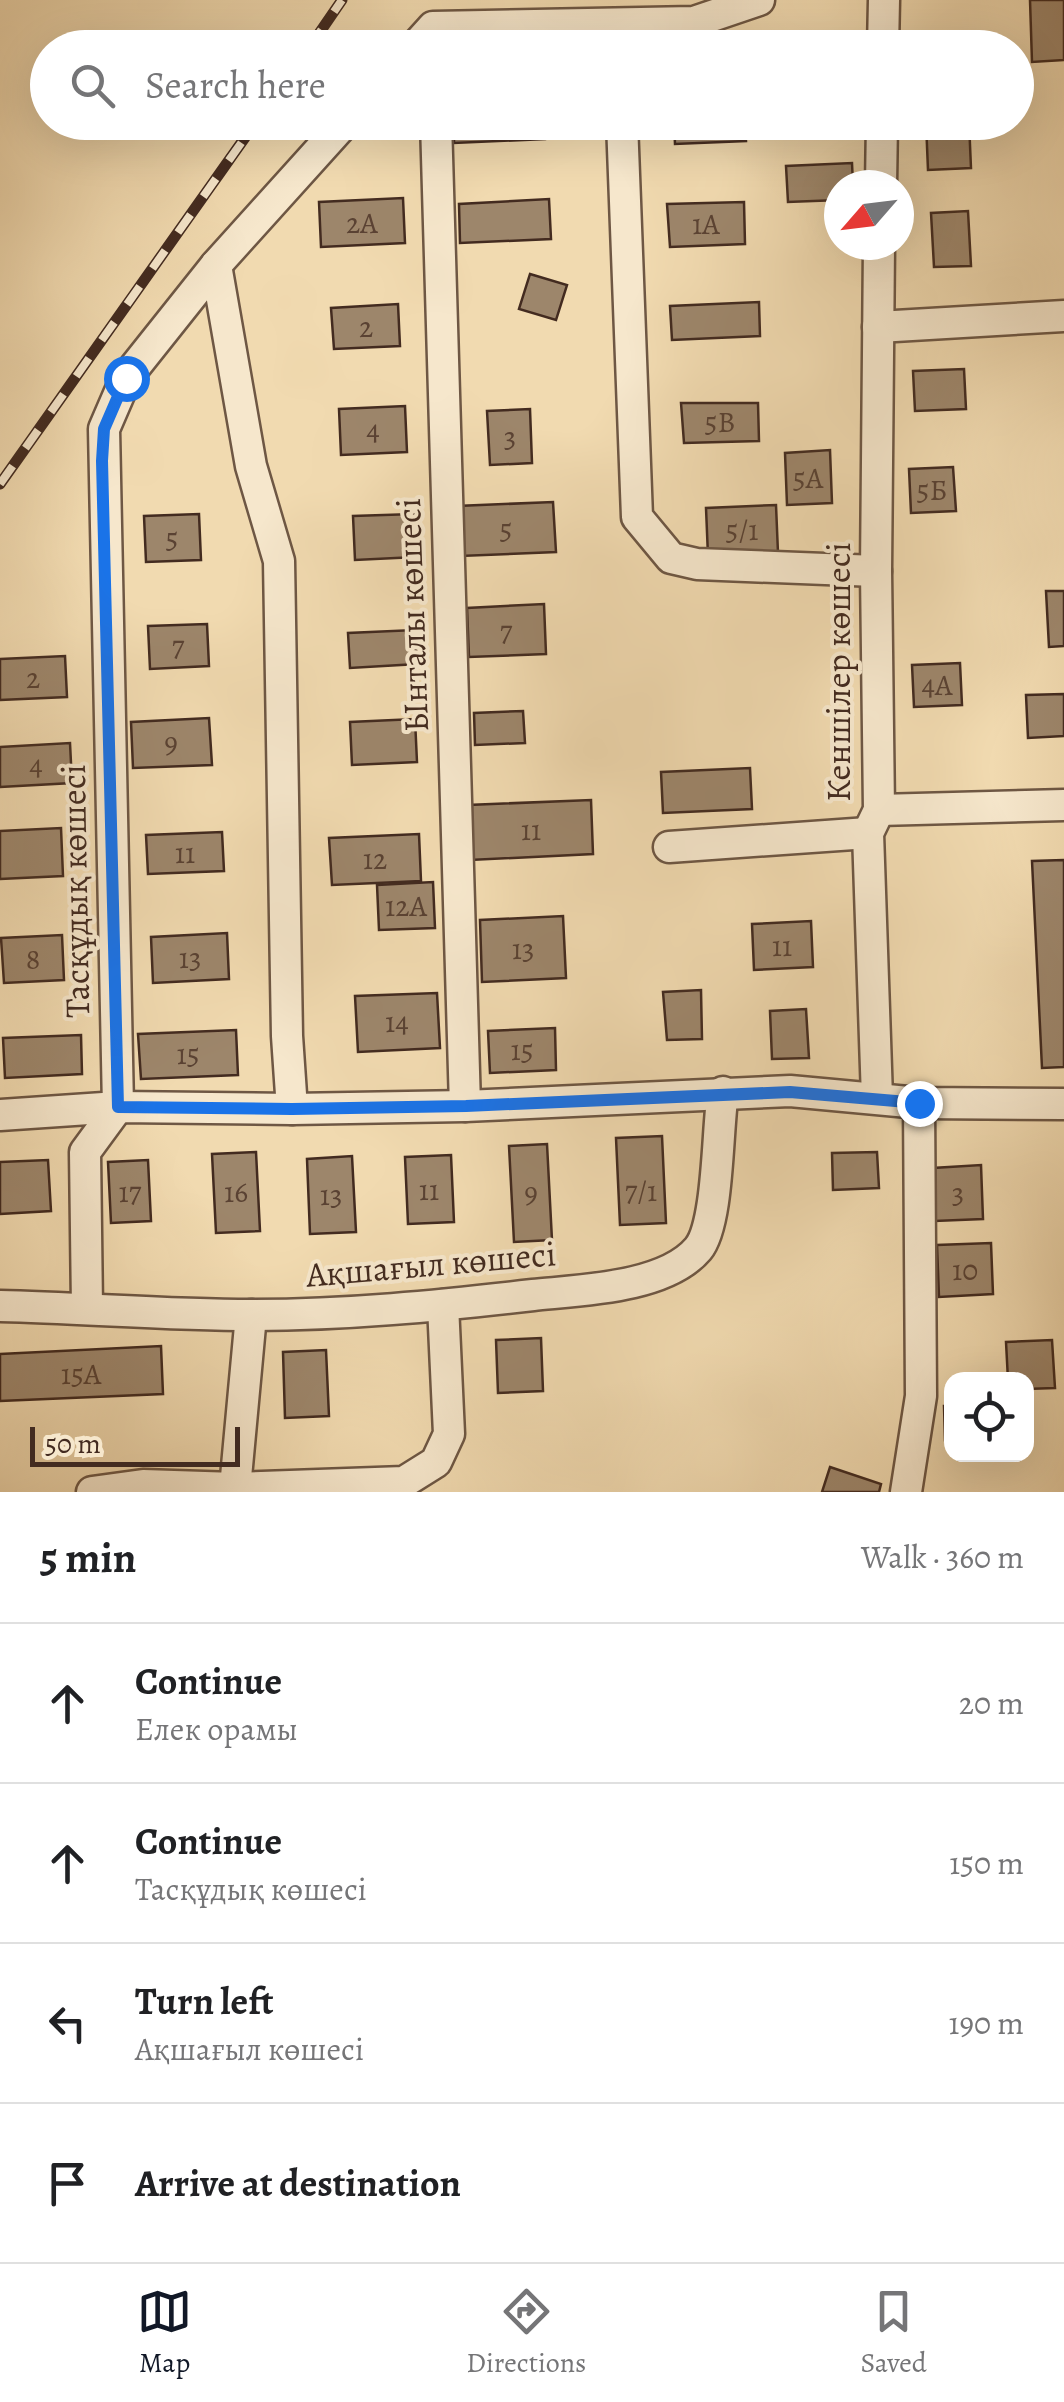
<!DOCTYPE html>
<meta charset="utf-8">
<style>
body{margin:0;font-family:Alegreya,serif;background:#f6f6f6;color:#202124}
.controls{position:absolute;right:30px;bottom:30px;display:grid;overflow:hidden;border-radius:20px;box-shadow:0 10px 40px #0002}
.controls button{width:90px;height:90px;display:grid;place-items:center;padding:0;border:0;border-bottom:2px solid #e0e0e0;background:#fff;color:#202124;font:50px sans-serif}
.compass{position:absolute;left:824px;top:170px;width:90px;height:90px;border-radius:50%;background:#fff;box-shadow:0 10px 40px #0002;rotate:242deg}
.scale{position:absolute;left:30px;bottom:25px;width:210px;box-sizing:border-box;padding-left:10px;border:5px solid #432b20;border-top:0;font-size:28px;line-height:35px;white-space:nowrap;color:#432b20;-webkit-text-stroke:8px #f6e7cc;paint-order:stroke}
.stop{position:absolute;width:30px;height:30px;margin:-22px;border:8px solid #1a73e8;border-radius:50%;background:#fff}
.stop.end{background:#1a73e8;border-color:#fff;box-shadow:0 2px 10px #0008}
.list{margin:0;padding:0;list-style:none}
h2{display:flex;justify-content:space-between;align-items:center;height:130px;margin:0;padding:0 40px;font-size:42px}
h2 small{font-size:32px;font-weight:400;color:#757577}
.list li{display:grid;grid-template-columns:65px 1fr auto;gap:30px;align-items:center;box-sizing:border-box;height:160px;padding:0 40px;border-top:2px solid #e0e0e0}
.list b{display:block;font-size:38px;white-space:nowrap}
.list p{margin:0;font-size:32px;white-space:nowrap;color:#757577}
.list em{font-size:32px;font-style:normal;color:#757577}
.icon{flex:none;width:55px;height:55px;fill:none;stroke:currentColor;stroke-width:2;stroke-linecap:round;stroke-linejoin:round}
.map{position:relative;flex:none;width:1064px;height:1492px;overflow:hidden}
.search{position:absolute;background:#fff;box-shadow:0 10px 40px #0002;left:30px;right:30px;top:30px;height:110px;display:flex;align-items:center;gap:25px;box-sizing:border-box;padding:0 35px;border-radius:55px;color:#757577;font-size:38px}
.sheet{height:770px;background:#fff}
nav{display:flex;justify-content:space-around;align-items:center;box-sizing:border-box;height:140px;border-top:2px solid #e0e0e0;background:#fff;font-size:28px;color:#757577}
nav a{display:grid;justify-items:center;gap:5px}
nav .on{color:#111827}
.map>svg:first-child{display:block}
.building{fill:#9d866b;stroke:#432b20;stroke-width:2.5}
.lines{fill:none;stroke-linecap:round;stroke-linejoin:round}
.minor-casing{stroke:#6e5744;stroke-width:35}
.minor{stroke:#f6e7cc;stroke-width:30}
.rail-casing{stroke:#432b20;stroke-width:11}
.rail{stroke:#f6e7cc;stroke-width:8;stroke-dasharray:22;stroke-linecap:butt}
.route{stroke:#1a73e8;stroke-width:12}
.labels{text-anchor:middle;stroke-width:8;stroke-linejoin:round;paint-order:stroke}
.number-label{font-size:30px;fill:#5a4233}
.street-label{font-size:35px;fill:#432b20;stroke:#f6e7cc}
</style>
<div class="map">
<svg width="1064" height="1492" viewBox="0 0 1064 1492">
<rect width="100%" height="100%" fill="#f1dab0"/>
<filter id="stains"><feTurbulence type="fractalNoise" baseFrequency=".002" numOctaves="4"/><feColorMatrix values="0 0 0 0 .2 0 0 0 0 .09 0 0 0 0 .02 0 0 0 .5 -.17"/></filter>
<radialGradient id="worn" r=".72"><stop offset=".6" stop-color="#630" stop-opacity="0"/><stop offset="1" stop-color="#630" stop-opacity=".3"/></radialGradient>
<g class="building">
<path d="M1030 0H1064V60L1032 62Z"/>
<path d="M975 41V48H927V44Z"/>
<path d="M454 122H545V139L454 143Z"/>
<path d="M674 122H745L746 141 675 144Z"/>
<path d="M926 122H969L971 168 928 170Z"/>
<path d="M852 163 853 185H839V200L788 202 786 166Z"/>
<path d="M403 198 405 243 321 247 319 202Z"/>
<path d="M549 199 551 239 460 243 459 204Z"/>
<path d="M744 202 745 244 670 247 667 204Z"/>
<path d="M968 211 971 266 934 267 931 213Z"/>
<path d="M530 274 567 285 556 320 519 309Z"/>
<path d="M759 302 760 336 672 340 670 306Z"/>
<path d="M398 304 400 346 334 349 331 308Z"/>
<path d="M964 369 966 409 915 411 913 371Z"/>
<path d="M681 403H758L759 441 684 443Z"/>
<path d="M405 406 407 452 341 455 339 409Z"/>
<path d="M530 409 532 463 490 465 487 411Z"/>
<path d="M830 450 832 503 787 505 785 453Z"/>
<path d="M953 467 956 511 911 513 909 469Z"/>
<path d="M553 502 556 552 460 556 457 506Z"/>
<path d="M776 505 778 553 708 556 706 508Z"/>
<path d="M199 514 201 560 146 562 144 516Z"/>
<path d="M414 514 416 557 355 560 353 516Z"/>
<path d="M1046 591H1064V646L1049 647Z"/>
<path d="M544 604 546 654 469 657 467 608Z"/>
<path d="M207 624 209 666 150 669 148 626Z"/>
<path d="M415 630 417 664 350 668 348 633Z"/>
<path d="M65 656 67 697 0 700V659Z"/>
<path d="M960 663 962 705 914 707 912 665Z"/>
<path d="M1064 694V736L1028 738 1026 695Z"/>
<path d="M523 711 525 743 475 745 474 713Z"/>
<path d="M209 718 212 765 133 768 131 722Z"/>
<path d="M415 719 417 762 352 765 350 722Z"/>
<path d="M70 743 72 783 0 787V747Z"/>
<path d="M750 768 752 809 663 813 661 772Z"/>
<path d="M591 800 593 854 470 860 468 805Z"/>
<path d="M61 828 63 876 0 879V831Z"/>
<path d="M222 832 224 871 148 874 146 835Z"/>
<path d="M419 834 421 881 332 885 329 838Z"/>
<path d="M1064 860V1067L1042 1068 1032 861Z"/>
<path d="M433 882 435 928 379 930 377 885Z"/>
<path d="M563 916 566 978 482 982 480 920Z"/>
<path d="M811 921 813 967 754 970 752 924Z"/>
<path d="M227 933 229 979 153 983 151 937Z"/>
<path d="M62 935 64 980 4 983 1 938Z"/>
<path d="M701 990 702 1039 667 1040 663 992Z"/>
<path d="M437 993 440 1048 358 1052 355 996Z"/>
<path d="M806 1009 809 1058 772 1059 770 1011Z"/>
<path d="M555 1028 556 1070 490 1073 488 1031Z"/>
<path d="M236 1030 238 1075 141 1079 138 1034Z"/>
<path d="M81 1035 82 1074 5 1078 3 1038Z"/>
<path d="M662 1136 666 1223 620 1225 616 1138Z"/>
<path d="M547 1144 552 1240 514 1242 509 1146Z"/>
<path d="M256 1152 260 1231 216 1233 212 1154Z"/>
<path d="M877 1152 879 1188 833 1190 832 1153Z"/>
<path d="M451 1155 454 1222 408 1224 405 1157Z"/>
<path d="M352 1156 356 1232 310 1234 307 1159Z"/>
<path d="M48 1160 51 1211 0 1214V1162Z"/>
<path d="M148 1160 151 1221 111 1223 108 1162Z"/>
<path d="M981 1165 983 1219 935 1221 933 1168Z"/>
<path d="M991 1243 993 1294 939 1297 937 1245Z"/>
<path d="M541 1338 543 1391 498 1393 496 1340Z"/>
<path d="M1052 1340 1055 1388 1026 1389V1380H1008L1006 1342Z"/>
<path d="M161 1346 163 1394 0 1401V1354Z"/>
<path d="M326 1350 329 1416 285 1418 283 1352Z"/>
<path d="M944 1406H952V1439L945 1440Z"/>
<path d="M830 1467 881 1484 879 1492H822Z"/>
</g>
<g class="lines">
<defs>
<g id="minor">
<path d="M414 48 433 27 694 22 759 0"/>
<path d="M883 48 884 0"/>
<path d="M436 122 465 1106"/>
<path d="M622 122 637 517 671 558 697 564 876 571"/>
<path d="M881 185 882 122"/>
<path d="M216 265 251 466 279 561 287 1036 292 1109"/>
<path d="M878 327 1064 316"/>
<path d="M879 810 1064 805"/>
<path d="M669 847 868 833"/>
<path d="M877 1098 868 833 879 810 876 571 879 245"/>
<path d="M0 1115 118 1107 292 1109 465 1106 790 1091 919 1103 1064 1104"/>
<path d="M0 1306C84 1308 168 1315 251 1315 345 1315 439 1306 533 1295 581 1290 665 1288 698 1249 719 1224 717 1128 723 1092"/>
<path d="M87 1308 85 1152 118 1107 104 429 126 378 216 265 345 122"/>
<path d="M235 1488 251 1315"/>
<path d="M92 1492 143 1485 235 1488 404 1482 436 1462 449 1434 443 1305"/>
<path d="M906 1492 921 1396 919 1103"/>
</g>
</defs>
<use href="#minor" class="minor-casing"/>
<use href="#minor" class="minor"/>
<defs>
<g id="rail">
<path d="M309 48 342 0"/>
<path d="M0 484 256 122"/>
</g>
</defs>
<use href="#rail" class="rail-casing"/>
<use href="#rail" class="rail"/>
</g>
<g class="lines">
<path class="route" d="M126 378 104 429 102 461 118 1107 292 1109 466 1106 790 1092 919 1103"/>
</g>
<g class="labels">
<g class="number-label">
<text x="362" y="233">2А</text>
<text x="706" y="234">1А</text>
<text x="366" y="337">2</text>
<text x="720" y="432">5В</text>
<text x="373" y="440">4</text>
<text x="510" y="447">3</text>
<text x="808" y="488">5А</text>
<text x="932" y="500">5Б</text>
<text x="506" y="539">5</text>
<text x="742" y="540">5/1</text>
<text x="172" y="548">5</text>
<text x="506" y="641">7</text>
<text x="178" y="656">7</text>
<text x="33" y="688">2</text>
<text x="937" y="695">4А</text>
<text x="171" y="753">9</text>
<text x="36" y="775">4</text>
<text x="531" y="840">11</text>
<text x="185" y="863">11</text>
<text x="375" y="869">12</text>
<text x="406" y="916">12А</text>
<text x="782" y="956">11</text>
<text x="523" y="959">13</text>
<text x="190" y="968">13</text>
<text x="33" y="969">8</text>
<text x="397" y="1032">14</text>
<text x="522" y="1060">15</text>
<text x="188" y="1064">15</text>
<text x="429" y="1200">11</text>
<text x="641" y="1201">7/1</text>
<text x="130" y="1202">17</text>
<text x="236" y="1202">16</text>
<text x="531" y="1203">9</text>
<text x="958" y="1203">3</text>
<text x="331" y="1205">13</text>
<text x="965" y="1280">10</text>
<text x="81" y="1384">15А</text>
</g>
<g class="street-label">
<text transform="translate(412 615) rotate(-92)" y="12">Ынталы көшесі</text>
<text transform="translate(838 672) rotate(-90)" y="12">Кеншілер көшесі</text>
<text transform="translate(75 891) rotate(-91)" y="12">Тасқұдық көшесі</text>
<text transform="translate(431 1264) rotate(-5)" y="12">Ақшағыл көшесі</text>
</g>
</g>
<rect width="100%" height="100%" filter="url(#stains)"/>
<rect width="100%" height="100%" fill="url(#worn)"/>
</svg>
<div class="controls">
<button><svg class="icon" aria-label="locate" viewBox="0 0 24 24"><circle cx="12" cy="12" r="6"/><path d="M12 2v4M12 18v4M2 12h4M18 12h4"/></svg></button>
</div>
<svg class="compass" viewBox="-18 -18 36 36"><path d="M0-13l5 13h-10z" fill="#e53935"/><path d="M0 13l5-13h-10z" fill="#757577"/></svg>
<div class="scale">50 m</div>
<div class="stop" style="left:126px;top:378px"></div>
<div class="stop end" style="left:919px;top:1103px"></div>
<div class="search"><svg class="icon" aria-label="search" viewBox="0 0 24 24"><circle cx="10" cy="10" r="6"/><path d="M15 15l6 6"/></svg>Search here</div>
</div>
<section class="sheet">
<h2>5 min<small>Walk · 360 m</small></h2>
<ul class="list">
<li><svg class="icon" aria-label="ahead" viewBox="0 0 24 24"><path d="M12 20V5M6 11l6-6 6 6"/></svg><div><b>Continue</b><p>Елек орамы</p></div><em>20 m</em></li>
<li><svg class="icon" aria-label="ahead" viewBox="0 0 24 24"><path d="M12 20V5M6 11l6-6 6 6"/></svg><div><b>Continue</b><p>Тасқұдық көшесі</p></div><em>150 m</em></li>
<li><svg class="icon" aria-label="left" viewBox="0 0 24 24"><path d="M17 20v-9H6M10 6l-5 5 5 5"/></svg><div><b>Turn left</b><p>Ақшағыл көшесі</p></div><em>190 m</em></li>
<li><svg class="icon" aria-label="arrive" viewBox="0 0 24 24"><path d="M6 21V4h12l-3 4 3 4H6"/></svg><div><b>Arrive at destination</b></div></li>
</ul>
</section>
<nav>
<a class="on"><svg class="icon" aria-label="map" viewBox="0 0 24 24"><path d="M3 6l6-2 6 2 6-2v14l-6 2-6-2-6 2zM9 4v14M15 6v14"/></svg>Map</a>
<a><svg class="icon" aria-label="directions" viewBox="0 0 24 24"><path d="M12 3l9 9-9 9-9-9zM9 14v-3h6M13 9l2 2-2 2"/></svg>Directions</a>
<a><svg class="icon" aria-label="saved" viewBox="0 0 24 24"><path d="M7 4h10v16l-5-4-5 4z"/></svg>Saved</a>
</nav>
